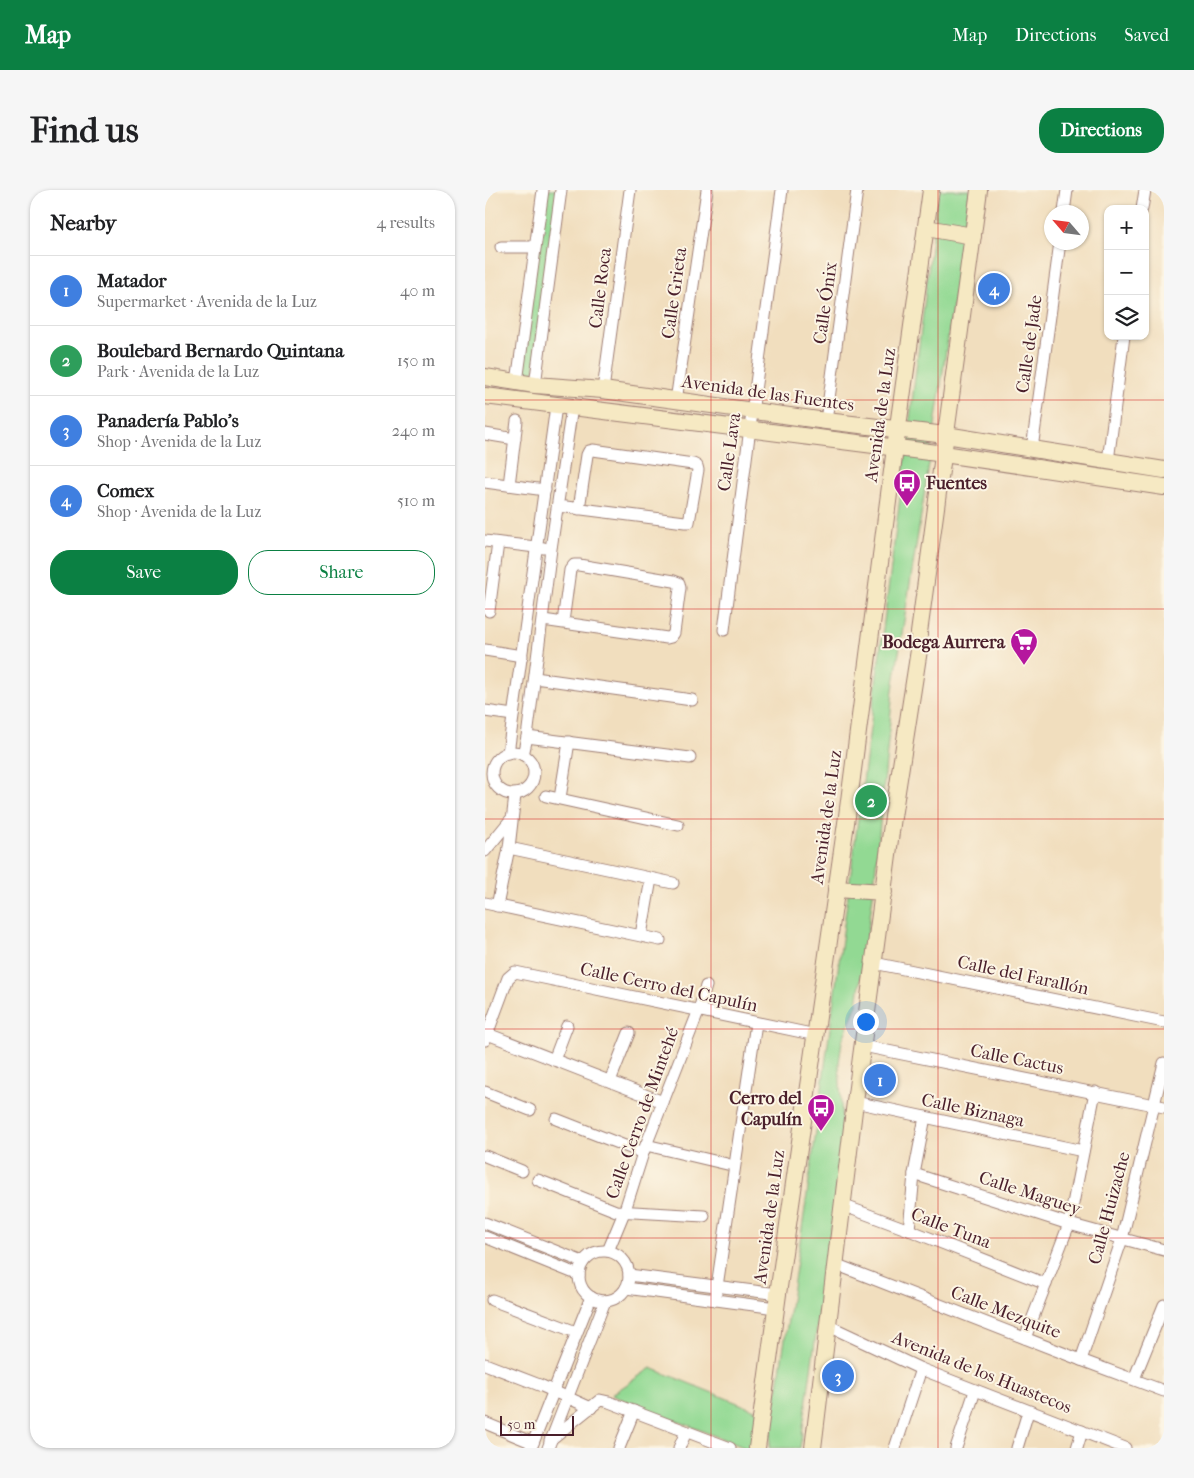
<!DOCTYPE html>
<meta charset="utf-8">
<style>
body{margin:0;font-family:"IM FELL French Canon",serif;background:#f6f6f6;color:#202124}
.controls{position:absolute;right:15px;top:15px;display:grid;overflow:hidden;border-radius:10px;box-shadow:0 1px 4px #0004}
.controls button{width:45px;height:45px;display:grid;place-items:center;padding:0;border:0;border-bottom:1px solid #e0e0e0;background:#fff;color:#202124;font:25px sans-serif}
.compass{position:absolute;left:559px;top:15px;width:45px;height:45px;border-radius:50%;background:#fff;box-shadow:0 1px 4px #0004;rotate:298deg}
.scale{position:absolute;left:15px;bottom:12px;width:74px;box-sizing:border-box;padding-left:5px;border:2px solid #4a1f2b;border-top:0;font-size:14px;line-height:18px;white-space:nowrap;color:#4a1f2b;-webkit-text-stroke:4px #fcf5e5;paint-order:stroke}
.you{position:absolute;left:380px;top:831px;width:18px;height:18px;margin:-12px;border:4px solid #fff;border-radius:50%;background:#1a73e8;box-shadow:0 0 0 8px #1a73e833}
.badge{display:grid;place-items:center;width:32px;height:32px;border-radius:50%;background:#0b8043;color:#fff;font-size:16px;font-weight:700}
.pin{position:absolute;translate:-50% -50%;border:2px solid #fff;box-shadow:0 1px 5px #0006}
.list{margin:0;padding:0;list-style:none}
h2{display:flex;justify-content:space-between;align-items:center;height:65px;margin:0;padding:0 20px;font-size:21px}
h2 small{font-size:16px;font-weight:400;color:#757577}
.list li{display:grid;grid-template-columns:32px 1fr auto;gap:15px;align-items:center;box-sizing:border-box;height:70px;padding:0 20px;border-top:1px solid #e0e0e0}
.list b{display:block;font-size:19px;white-space:nowrap}
.list p{margin:0;font-size:16px;white-space:nowrap;color:#757577}
.list em{font-size:16px;font-style:normal;color:#757577}
.actions{display:flex;gap:10px;padding:15px 20px}
.actions a{flex:1;padding:11px 0;border:1px solid #0b8043;border-radius:20px;text-align:center;font-size:18px;color:#0b8043}
.actions .main{background:#0b8043;color:#fff}
.icon{flex:none;width:28px;height:28px;fill:none;stroke:currentColor;stroke-width:2;stroke-linecap:round;stroke-linejoin:round}
.map{position:relative;flex:none;width:679px;height:1258px;overflow:hidden;border-radius:20px}
header{display:flex;align-items:center;gap:30px;box-sizing:border-box;height:70px;padding:0 25px;background:#0b8043;color:#fff}
header strong{font-size:24px}
nav{display:flex;gap:28px;margin-inline-start:auto;font-size:18px}
.intro{display:flex;align-items:center;justify-content:space-between;box-sizing:border-box;height:120px;padding:0 30px}
h1{margin:0;font-size:35px}
.button{padding:12px 22px;border-radius:20px;background:#0b8043;color:#fff;font-size:18px;font-weight:700}
main{display:flex;gap:30px;padding:0 30px}
aside{flex:1;background:#fff;border-radius:20px;box-shadow:0 1px 4px #0004}
.map>svg:first-child{display:block}
.green{fill:#92d993;stroke:#6e7c5f}
.lines{fill:none;stroke-linecap:round;stroke-linejoin:round}
.street-casing{stroke:#9e7e74;stroke-width:13}
.secondary-casing{stroke:#9e7e74;stroke-width:18}
.street{stroke:#fff;stroke-width:11}
.secondary{stroke:#f6e9c3;stroke-width:16}
.grid{fill:none;stroke:#d62828;stroke-width:1;stroke-opacity:0.55}
.labels{text-anchor:middle;stroke-width:4;stroke-linejoin:round;paint-order:stroke}
.street-label{font-size:18px;fill:#4a1f2b;stroke:#fcf5e5}
.poi-label{font-size:18px;font-weight:bold;fill:#4a1f2b;stroke:#fcf5e5;text-anchor:end}
</style>
<header>
<strong>Map</strong>
<nav><a>Map</a><a>Directions</a><a>Saved</a></nav>
</header>
<div class="intro"><h1>Find us</h1><a class="button">Directions</a></div>
<main>
<aside>
<h2>Nearby<small>4 results</small></h2>
<ul class="list">
<li><span class="badge" style="background:#3f7fe0">1</span><div><b>Matador</b><p>Supermarket · Avenida de la Luz</p></div><em>40 m</em></li>
<li><span class="badge" style="background:#2e9e5b">2</span><div><b>Boulebard Bernardo Quintana</b><p>Park · Avenida de la Luz</p></div><em>150 m</em></li>
<li><span class="badge" style="background:#3f7fe0">3</span><div><b>Panadería Pablo's</b><p>Shop · Avenida de la Luz</p></div><em>240 m</em></li>
<li><span class="badge" style="background:#3f7fe0">4</span><div><b>Comex</b><p>Shop · Avenida de la Luz</p></div><em>510 m</em></li>
</ul>
<div class="actions"><a class="main">Save</a><a>Share</a></div>
</aside>
<div class="map">
<svg width="679" height="1258" viewBox="0 0 679 1258">
<rect width="100%" height="100%" fill="#fcf5e5"/>
<filter id="ink" filterUnits="userSpaceOnUse"><feTurbulence type="fractalNoise" baseFrequency=".02" numOctaves="2"/><feDisplacementMap in="SourceGraphic" scale="10" xChannelSelector="R" yChannelSelector="G"/><feConvolveMatrix kernelMatrix="1 2 1 2 8 2 1 2 1" color-interpolation-filters="sRGB"/></filter>
<filter id="wash" filterUnits="userSpaceOnUse"><feTurbulence type="fractalNoise" baseFrequency=".0096" numOctaves="4" result="noise"/><feDisplacementMap in="SourceGraphic" scale="20" xChannelSelector="R" yChannelSelector="G"/><feGaussianBlur stdDeviation="1.12" result="paint"/><feColorMatrix in="noise" values="0 0 0 0 0 0 0 0 0 0 0 0 0 0 0 0 0 1.4 0 .05"/><feComposite in="paint" operator="in"/></filter>
<g filter="url(#wash)">
<rect width="100%" height="100%" fill="#f1debe"/>
<g class="green">
<path d="M59 0H76L48 189 35 187Z"/>
<path d="M453 0H485L444 275 408 500 388 706 372 814 357 851 354 873 358 953 315 1258H284C298 1155 316 1052 330 949 373 633 415 317 453 0Z"/>
<path d="M166 1178 275 1222 271 1258H261L126 1205Z"/>
</g>
</g>
<g filter="url(#ink)">
<g class="lines">
<defs>
<g id="street">
<path d="M657 19 660 0"/>
<path d="M579 22 582 0"/>
<path d="M16 57H50"/>
<path d="M32 192 58 0"/>
<path d="M50 195 76 0"/>
<path d="M118 200 145 0"/>
<path d="M191 211 222 0"/>
<path d="M341 231 372 0"/>
<path d="M0 244 30 249"/>
<path d="M547 259 575 52"/>
<path d="M623 271 639 146"/>
<path d="M0 292 60 300"/>
<path d="M24 295 32 231"/>
<path d="M73 316 200 332H204L213 280 212 276 208 274 108 260 104 261 102 265 94 319"/>
<path d="M0 351 59 358"/>
<path d="M4 421 13 353"/>
<path d="M58 430 182 448 186 447 189 443 195 398 194 393 189 391 94 375H89L85 380 78 432"/>
<path d="M239 440 265 238 297 0"/>
<path d="M0 460 37 466"/>
<path d="M50 488 207 510"/>
<path d="M0 521 28 525"/>
<path d="M42 547 205 568"/>
<circle cx="28" cy="583" r="21"/>
<path d="M23 563 71 216"/>
<path d="M38 565 42 547 66 359 87 217"/>
<path d="M61 606 193 635"/>
<path d="M75 608 84 552"/>
<path d="M24 658 188 693"/>
<path d="M0 661 27 628"/>
<path d="M0 713 175 750"/>
<path d="M12 716 24 658 30 605"/>
<path d="M156 745 166 689"/>
<path d="M389 773 679 832"/>
<path d="M0 843 178 912"/>
<path d="M0 850 23 788 30 782 331 845"/>
<path d="M378 856 679 917"/>
<path d="M69 870 82 836"/>
<path d="M125 891 144 843"/>
<path d="M0 902 45 920"/>
<path d="M370 912 598 961"/>
<path d="M71 929 158 963"/>
<path d="M161 955 242 974"/>
<path d="M0 966 37 981"/>
<path d="M429 984 584 1034 679 1060"/>
<path d="M53 990 131 1021 219 1026"/>
<path d="M357 1015 424 1040 561 1094"/>
<path d="M0 1033 98 1072"/>
<path d="M424 1040 429 984 440 927"/>
<path d="M0 1047 94 1085"/>
<path d="M123 1061 140 1020 158 963 214 820 221 796"/>
<circle cx="119" cy="1086" r="25"/>
<path d="M350 1074 596 1170 679 1201"/>
<path d="M144 1085 293 1104"/>
<path d="M141 1098 291 1118"/>
<path d="M7 1110 91 1142"/>
<path d="M230 1110 271 833"/>
<path d="M342 1135 436 1179 640 1258"/>
<path d="M540 1148 584 1034 610 902"/>
<path d="M596 1170 637 1049 679 873"/>
<path d="M0 1174 57 1196 106 1218"/>
<path d="M649 1189 679 1115"/>
<path d="M0 1233 48 1253"/>
<path d="M65 1250 115 1210 124 1212 245 1258"/>
<path d="M46 1258 106 1107"/>
<path d="M63 1258 120 1111"/>
<path d="M134 1258 149 1221"/>
<path d="M194 1258 201 1242"/>
<path d="M410 1258 436 1179"/>
<path d="M471 1258 490 1201"/>
<path d="M532 1258 543 1222"/>
<path d="M592 1258 597 1241"/>
</g>
<g id="secondary">
<path d="M441 38 488 46"/>
<path d="M0 187 50 195 118 200 341 231 461 245 679 280"/>
<path d="M0 206 452 263 679 297"/>
<path d="M351 699 399 702"/>
<path d="M272 1258 293 1104 362 626 410 258 446 0"/>
<path d="M328 1258 370 912 408 627 434 460V443L494 0"/>
</g>
</defs>
<use href="#street" class="street-casing"/>
<use href="#secondary" class="secondary-casing"/>
<use href="#street" class="street"/>
<use href="#secondary" class="secondary"/>
</g>
</g>
<path class="grid" d="M226 0V1258M453 0V1258M0 210H679M0 419H679M0 629H679M0 839H679M0 1048H679"/>
<defs>
<symbol id="bus-pin" viewBox="-11 -11 22 30"><path d="M0 17L-7.5 6A9.5 9.5 0 1 1 7.5 6Z" fill="#b5179e" stroke="#fcf5e5"/><path d="M-5-6H5V4H4V6H2V4H-2V6H-4V4H-5ZM-3.5-4V0h7V-4ZM-3.5 1.2v1.5H-2V1.2ZM2 1.2v1.5H3.5V1.2Z" fill="#fff"/></symbol>
<symbol id="supermarket-pin" viewBox="-11 -11 22 30"><path d="M0 17L-7.5 6A9.5 9.5 0 1 1 7.5 6Z" fill="#b5179e" stroke="#fcf5e5"/><path d="M-6-5.5h2.5l.6 2H6L4.5 2H-2.5L-4.4-4H-6ZM-1.5 3.2a1.3 1.3 0 1 0 .1 0ZM3 3.2a1.3 1.3 0 1 0 .1 0Z" fill="#fff"/></symbol>
</defs>
<g fill-rule="evenodd">
<use href="#bus-pin" x="406" y="277" width="32" height="43"/>
<use href="#supermarket-pin" x="523" y="436" width="32" height="43"/>
<use href="#bus-pin" x="320" y="902" width="32" height="43"/>
</g>
<g class="labels">
<g class="street-label">
<text transform="translate(115 98) rotate(-83)" y="6">Calle Roca</text>
<text transform="translate(189 103) rotate(-82)" y="6">Calle Grieta</text>
<text transform="translate(340 113) rotate(-82)" y="6">Calle Ónix</text>
<text transform="translate(544 154) rotate(-82)" y="6">Calle de Jade</text>
<text transform="translate(283 203) rotate(8)" y="6">Avenida de las Fuentes</text>
<text transform="translate(395 225) rotate(-82)" y="6">Avenida de la Luz</text>
<text transform="translate(244 262) rotate(-82)" y="6">Calle Lava</text>
<text transform="translate(341 627) rotate(-82)" y="6">Avenida de la Luz</text>
<text transform="translate(538 785) rotate(12)" y="6">Calle del Farallón</text>
<text transform="translate(184 797) rotate(12)" y="6">Calle Cerro del Capulín</text>
<text transform="translate(532 869) rotate(11)" y="6">Calle Cactus</text>
<text transform="translate(488 920) rotate(12)" y="6">Calle Biznaga</text>
<text transform="translate(157 923) rotate(-70)" y="6">Calle Cerro de Mintehé</text>
<text transform="translate(545 1003) rotate(18)" y="6">Calle Maguey</text>
<text transform="translate(624 1018) rotate(-75)" y="6">Calle Huizache</text>
<text transform="translate(284 1027) rotate(-82)" y="6">Avenida de la Luz</text>
<text transform="translate(466 1038) rotate(21)" y="6">Calle Tuna</text>
<text transform="translate(521 1122) rotate(21)" y="6">Calle Mezquite</text>
<text transform="translate(497 1182) rotate(22)" y="6">Avenida de los Huastecos</text>
</g>
<g class="poi-label">
<text x="441" y="299" text-anchor="start">Fuentes</text>
<text x="520" y="458">Bodega Aurrera</text>
<text x="317" y="914">Cerro del<tspan x="317" dy="21">Capulín</tspan></text>
</g>
</g>
</svg>
<div class="controls">
<button>+</button>
<button>−</button>
<button><svg class="icon" aria-label="layers" viewBox="0 0 24 24"><path d="M12 4l9 5-9 5-9-5zM3 14l9 5 9-5"/></svg></button>
</div>
<svg class="compass" viewBox="-18 -18 36 36"><path d="M0-13l5 13h-10z" fill="#e53935"/><path d="M0 13l5-13h-10z" fill="#757577"/></svg>
<div class="scale">50 m</div>
<div class="you"></div>
<div class="pin badge" style="left:395px;top:890px;background:#3f7fe0">1</div>
<div class="pin badge" style="left:386px;top:611px;background:#2e9e5b">2</div>
<div class="pin badge" style="left:353px;top:1186px;background:#3f7fe0">3</div>
<div class="pin badge" style="left:509px;top:99px;background:#3f7fe0">4</div>
</div>
</main>
